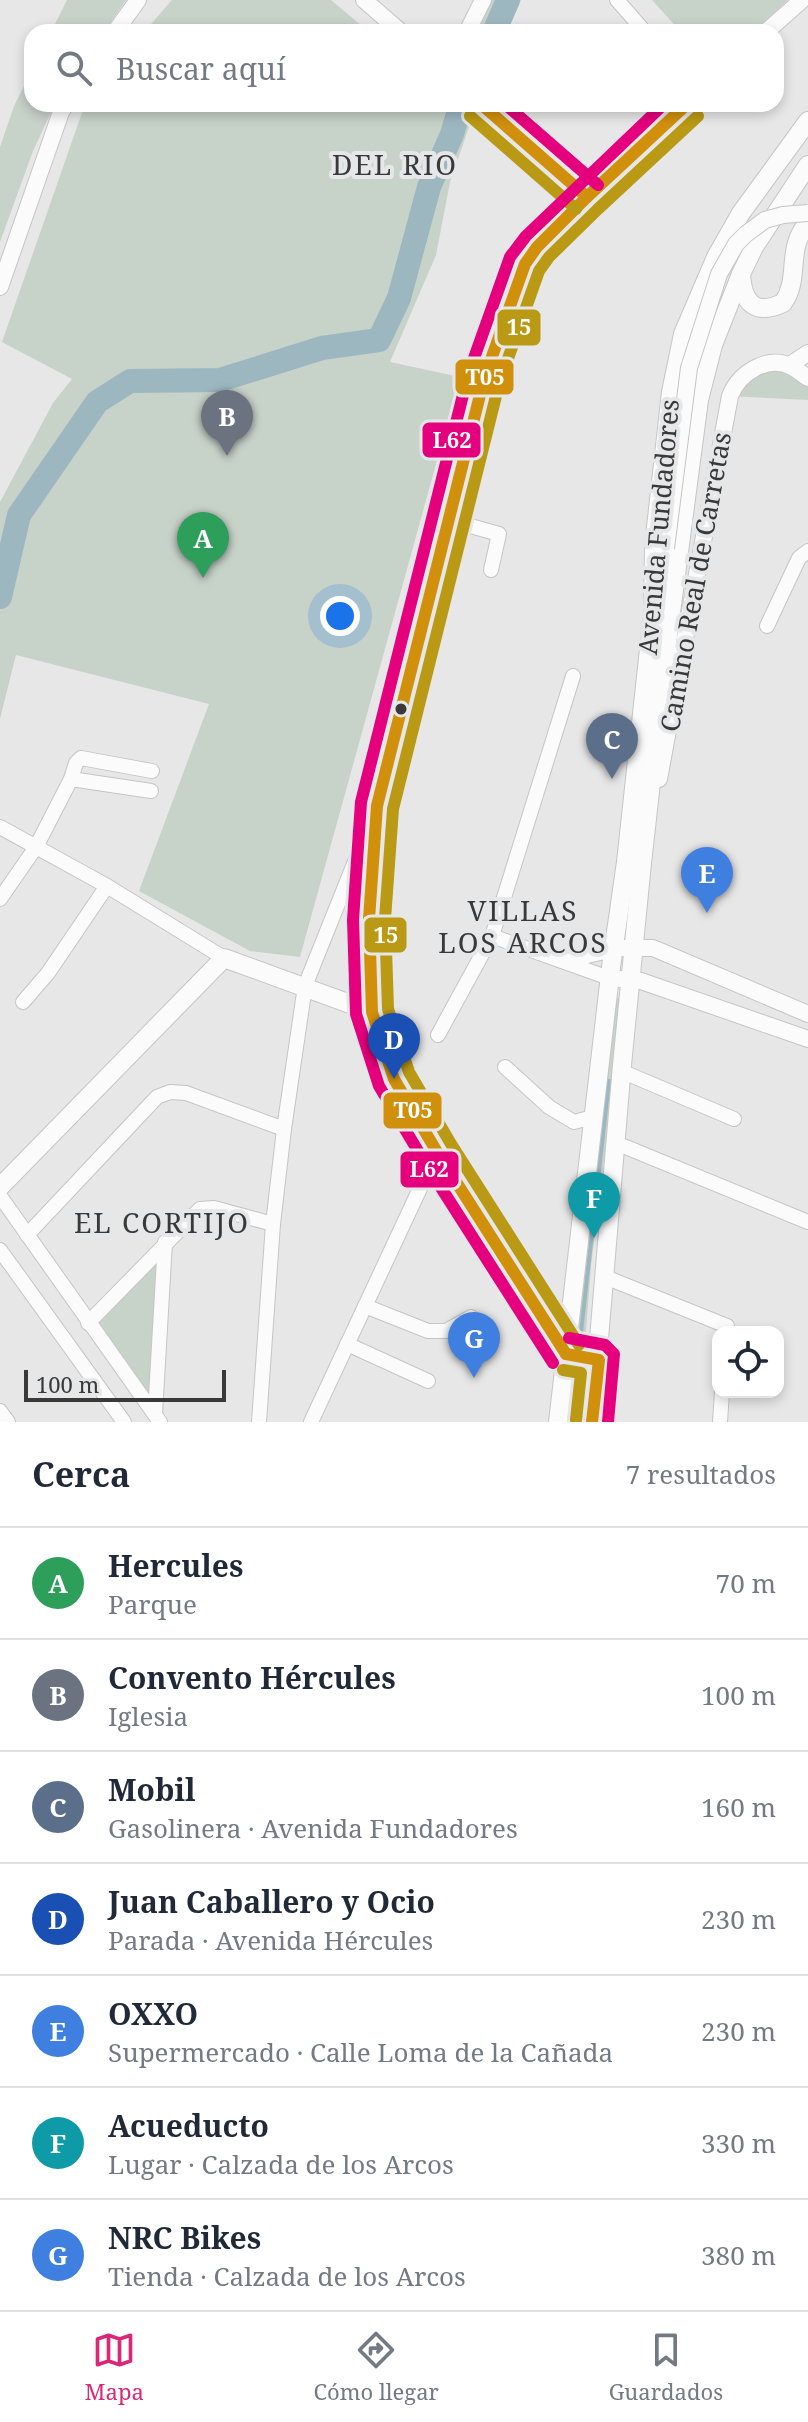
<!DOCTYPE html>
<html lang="es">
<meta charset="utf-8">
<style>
body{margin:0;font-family:"Noto Serif",serif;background:#f2f2f3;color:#1f2937}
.controls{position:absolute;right:24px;bottom:24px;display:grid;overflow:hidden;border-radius:16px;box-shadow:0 4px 12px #0003}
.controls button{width:72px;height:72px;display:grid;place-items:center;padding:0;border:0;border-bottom:2px solid #e0e1e3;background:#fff;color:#1f2937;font:40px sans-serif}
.scale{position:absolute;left:24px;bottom:20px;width:202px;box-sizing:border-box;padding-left:8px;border:4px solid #39393a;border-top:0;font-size:22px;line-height:28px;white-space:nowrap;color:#39393a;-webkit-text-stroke:6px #e6e7e8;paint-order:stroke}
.you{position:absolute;left:340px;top:616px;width:28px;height:28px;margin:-20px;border:6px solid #fff;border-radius:50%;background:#1a73e8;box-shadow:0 0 0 12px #1a73e833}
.badge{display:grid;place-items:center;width:52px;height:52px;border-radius:50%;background:#db2777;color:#fff;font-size:26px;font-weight:700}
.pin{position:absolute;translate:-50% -66px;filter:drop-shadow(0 2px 4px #0008)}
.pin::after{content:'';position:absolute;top:42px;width:28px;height:24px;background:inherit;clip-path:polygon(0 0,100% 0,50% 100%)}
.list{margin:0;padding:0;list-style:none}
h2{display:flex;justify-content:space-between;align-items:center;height:104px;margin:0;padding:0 32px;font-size:34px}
h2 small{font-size:26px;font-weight:400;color:#747a83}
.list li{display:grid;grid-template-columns:52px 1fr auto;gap:24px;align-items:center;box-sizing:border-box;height:112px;padding:0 32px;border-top:2px solid #e0e1e3}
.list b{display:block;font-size:30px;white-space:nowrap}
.list p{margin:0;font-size:26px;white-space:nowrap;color:#747a83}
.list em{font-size:26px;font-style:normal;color:#747a83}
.icon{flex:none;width:44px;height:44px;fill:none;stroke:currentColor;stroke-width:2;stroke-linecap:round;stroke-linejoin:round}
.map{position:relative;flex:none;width:808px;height:1422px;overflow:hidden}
.search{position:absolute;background:#fff;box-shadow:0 4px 12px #0003;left:24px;right:24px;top:24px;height:88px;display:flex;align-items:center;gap:20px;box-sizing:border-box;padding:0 28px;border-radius:24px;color:#747a83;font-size:30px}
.sheet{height:888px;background:#fff}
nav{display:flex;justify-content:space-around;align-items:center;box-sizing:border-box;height:112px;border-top:2px solid #e0e1e3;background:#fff;font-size:22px;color:#747a83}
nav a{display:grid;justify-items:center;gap:4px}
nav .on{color:#db2777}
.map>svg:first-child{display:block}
.green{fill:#c7d2c9}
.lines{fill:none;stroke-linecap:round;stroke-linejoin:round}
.stream{stroke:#9db7c1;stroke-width:4}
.river{stroke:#9db7c1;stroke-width:24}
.minor-casing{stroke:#c5c5c5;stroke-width:16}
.tertiary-casing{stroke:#c5c5c5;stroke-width:18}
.secondary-casing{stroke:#c5c5c5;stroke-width:20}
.minor{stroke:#fbfbfb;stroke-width:14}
.tertiary{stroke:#fbfbfb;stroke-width:16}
.secondary{stroke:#fbfbfb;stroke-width:18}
.tertiary-bridge-casing{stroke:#c5c5c5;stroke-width:18;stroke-linecap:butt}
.tertiary-bridge{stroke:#fbfbfb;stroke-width:16}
.bus-1-casing{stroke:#e6e7e8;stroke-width:18}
.bus-2-casing{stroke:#e6e7e8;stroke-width:18}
.bus-3-casing{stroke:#e6e7e8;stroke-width:18}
.bus-1{stroke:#d1900c;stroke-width:12}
.bus-2{stroke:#ba9914;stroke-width:12}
.bus-3{stroke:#e5007d;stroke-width:12}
.bus-dot{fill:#39393a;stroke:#e6e7e8;stroke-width:3}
.labels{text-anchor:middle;stroke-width:8;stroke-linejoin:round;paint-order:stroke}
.street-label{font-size:26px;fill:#39393a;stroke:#e6e7e8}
.neighbourhood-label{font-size:28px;letter-spacing:2px;fill:#39393a;stroke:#e6e7e8}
.line-badge{stroke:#e6e7e8;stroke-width:3}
.badge-label{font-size:22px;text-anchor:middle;font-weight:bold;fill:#fff}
</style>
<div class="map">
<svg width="808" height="1422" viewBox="0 0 808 1422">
<rect width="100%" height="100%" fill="#e7e7e7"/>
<g class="green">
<path d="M67 0H126L104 32H51Z"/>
<path d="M172 0H331L369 32H144Z"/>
<path d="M487 0H521L507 32H472Z"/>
<path d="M652 0H788L753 32H681Z"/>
<path d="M32 70V104H55L33 151 0 242V147L14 106Z"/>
<path d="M85 104H477L450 182 436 255 390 362 460 377 300 957 250 951 139 891 209 704 16 655 0 719V502L53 403 72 379 2 342Z"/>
<path d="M769 362 808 378V400L730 396Z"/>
<path d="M624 996 591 1266 579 1422H560L611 1000Z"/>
<path d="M165 1242 155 1414 88 1323Z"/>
</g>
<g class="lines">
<path class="stream" d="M571 1422 609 1081"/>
<g class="river">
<path d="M494 32 508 0"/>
<path d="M0 597 19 515 97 402 130 381 220 380 322 348 379 340 399 298 429 187 452 134 461 104"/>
</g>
<defs>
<g id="minor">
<path d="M617 0 645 32"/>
<path d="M449 520 499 534 491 570"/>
<path d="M767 626 799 558 808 551"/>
<path d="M71 779 151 791"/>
<path d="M0 827 107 886 224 958"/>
<path d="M0 899 36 847 71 779 76 763 81 758 152 771"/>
<path d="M492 936 609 978"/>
<path d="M566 961 613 950"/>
<path d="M23 1002 48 973 107 886"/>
<path d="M438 1035 492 936 573 676"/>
<path d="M505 1067 549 1107 574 1122 593 1117"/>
<path d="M621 1071 734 1119"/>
<path d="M616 1143 808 1222"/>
<path d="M0 1196 160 1422"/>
<path d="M27 1235 157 1097 170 1092 186 1093 284 1129"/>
<path d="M0 1250 124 1422"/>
<path d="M605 1277 727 1326V1332"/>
<path d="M365 1306 428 1331H446L471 1317"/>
<path d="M88 1323 200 1209 214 1208 273 1224"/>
<path d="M347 1344 428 1381"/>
<path d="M0 1411 8 1422"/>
<path d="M155 1414 165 1242"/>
<path d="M259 1422 273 1224 284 1129 305 986 374 814"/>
<path d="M311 1422 437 1152"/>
<path d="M720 1422 722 1392"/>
</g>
<g id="tertiary">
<path d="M364 0 401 32"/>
<path d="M115 32 138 0"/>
<path d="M467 32 483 0"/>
<path d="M766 32 802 0"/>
<path d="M481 104 587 197"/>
<path d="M0 287 61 112 66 104"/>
<path d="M790 365 808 353"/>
<path d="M659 779 730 396C739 373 768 354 792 367 798 370 803 375 808 378"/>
<path d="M623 948H653L808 1014"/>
<path d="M620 979 641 981 808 1039"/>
<path d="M372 1012 369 919 377 806 484 379 525 264 537 247 687 104"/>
</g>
<g id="secondary">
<path d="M741 275C743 303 755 316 783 303 801 278 785 249 808 223"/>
<path d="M0 1187 224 958 372 1012 394 1079 437 1152 566 1354"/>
<path d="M558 1422 611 967 626 862 653 612 654 545 671 392 683 334 716 257 741 213 808 121"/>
<path d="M592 1422 622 1065 642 863 665 658 699 400 713 345 741 274 754 247 808 165"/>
</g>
</defs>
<use href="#minor" class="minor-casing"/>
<use href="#tertiary" class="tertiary-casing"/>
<use href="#secondary" class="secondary-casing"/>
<use href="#minor" class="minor"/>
<use href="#tertiary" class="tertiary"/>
<use href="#secondary" class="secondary"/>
<defs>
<path id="tertiary-bridge" d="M666 548 689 368 719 274 736 244 746 234 765 220 783 215 808 213"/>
</defs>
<use href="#tertiary-bridge" class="tertiary-bridge-casing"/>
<use href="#tertiary-bridge" class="tertiary-bridge"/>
<defs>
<g id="bus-1">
<path d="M481 104 587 197"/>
<path d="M566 1354 437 1152 394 1079 372 1012 369 919 377 806 484 379 525 264 537 247 587 197 687 104"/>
<path d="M566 1354 599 1360 592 1422"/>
</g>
<g id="bus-2">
<path d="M470 116 576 209"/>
<path d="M579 1345 451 1144 409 1072 388 1009 385 919 393 809 499 384 539 271 549 257 598 209 698 116"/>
<path d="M563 1370 581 1373 576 1420"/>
</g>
<g id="bus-3">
<path d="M505 104 598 185"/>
<path d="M569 1338 605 1345 614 1354 608 1422"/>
<path d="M553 1363 424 1161 379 1086 356 1014 353 920 361 802 468 375 510 257 526 236 664 104"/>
</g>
</defs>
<use href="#bus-1" class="bus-1-casing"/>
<use href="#bus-2" class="bus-2-casing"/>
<use href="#bus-3" class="bus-3-casing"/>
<use href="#bus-1" class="bus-1"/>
<use href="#bus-2" class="bus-2"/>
<use href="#bus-3" class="bus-3"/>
</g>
<circle class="bus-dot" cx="401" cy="709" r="7"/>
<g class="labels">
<g class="street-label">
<text transform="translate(659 527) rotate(-85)" y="9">Avenida Fundadores</text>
<text transform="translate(696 582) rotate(-80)" y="9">Camino Real de Carretas</text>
</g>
<g class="neighbourhood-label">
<text x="395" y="175">DEL RIO</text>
<text x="523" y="921">VILLAS<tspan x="523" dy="32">LOS ARCOS</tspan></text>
<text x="162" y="1233">EL CORTIJO</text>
</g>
</g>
<g class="line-badge">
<rect x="496" y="308" width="46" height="39" rx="8" fill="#ba9914"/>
<rect x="454" y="358" width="61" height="38" rx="8" fill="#d1900c"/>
<rect x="421" y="421" width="61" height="38" rx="8" fill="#e5007d"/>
<rect x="363" y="916" width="45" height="38" rx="8" fill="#ba9914"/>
<rect x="382" y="1091" width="61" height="39" rx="8" fill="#d1900c"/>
<rect x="399" y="1150" width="61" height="39" rx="8" fill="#e5007d"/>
</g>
<g class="badge-label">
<text x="519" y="335">15</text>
<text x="485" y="385">T05</text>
<text x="452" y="448">L62</text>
<text x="386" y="943">15</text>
<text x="413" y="1118">T05</text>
<text x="429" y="1177">L62</text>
</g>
</svg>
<div class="controls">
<button><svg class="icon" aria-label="locate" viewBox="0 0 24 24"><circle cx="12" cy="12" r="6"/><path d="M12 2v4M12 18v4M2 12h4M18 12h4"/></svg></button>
</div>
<div class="scale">100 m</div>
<div class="you"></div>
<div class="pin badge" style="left:203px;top:578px;background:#2e9e5b">A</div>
<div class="pin badge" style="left:227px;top:456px;background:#6b7280">B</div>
<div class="pin badge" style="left:612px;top:779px;background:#5c6f8a">C</div>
<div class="pin badge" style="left:394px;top:1079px;background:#1a4fb4">D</div>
<div class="pin badge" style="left:707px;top:913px;background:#3f7fe0">E</div>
<div class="pin badge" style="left:594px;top:1238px;background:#0f9aa8">F</div>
<div class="pin badge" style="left:474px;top:1378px;background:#3f7fe0">G</div>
<div class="search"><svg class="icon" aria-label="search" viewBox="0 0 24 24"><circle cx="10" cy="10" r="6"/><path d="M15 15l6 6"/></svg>Buscar aquí</div>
</div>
<section class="sheet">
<h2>Cerca<small>7 resultados</small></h2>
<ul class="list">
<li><span class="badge" style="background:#2e9e5b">A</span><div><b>Hercules</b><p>Parque</p></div><em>70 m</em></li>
<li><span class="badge" style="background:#6b7280">B</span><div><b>Convento Hércules</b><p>Iglesia</p></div><em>100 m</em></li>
<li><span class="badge" style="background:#5c6f8a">C</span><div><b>Mobil</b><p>Gasolinera · Avenida Fundadores</p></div><em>160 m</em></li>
<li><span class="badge" style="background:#1a4fb4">D</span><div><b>Juan Caballero y Ocio</b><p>Parada · Avenida Hércules</p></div><em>230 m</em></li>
<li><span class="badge" style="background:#3f7fe0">E</span><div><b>OXXO</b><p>Supermercado · Calle Loma de la Cañada</p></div><em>230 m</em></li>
<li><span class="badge" style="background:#0f9aa8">F</span><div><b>Acueducto</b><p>Lugar · Calzada de los Arcos</p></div><em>330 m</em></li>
<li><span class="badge" style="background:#3f7fe0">G</span><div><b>NRC Bikes</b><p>Tienda · Calzada de los Arcos</p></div><em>380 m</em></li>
</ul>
</section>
<nav>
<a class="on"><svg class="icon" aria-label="map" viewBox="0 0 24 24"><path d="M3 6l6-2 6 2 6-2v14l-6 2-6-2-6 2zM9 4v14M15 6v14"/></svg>Mapa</a>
<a><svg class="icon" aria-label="directions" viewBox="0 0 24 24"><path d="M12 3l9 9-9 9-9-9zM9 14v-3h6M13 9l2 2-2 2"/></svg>Cómo llegar</a>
<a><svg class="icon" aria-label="saved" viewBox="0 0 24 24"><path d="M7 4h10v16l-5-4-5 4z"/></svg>Guardados</a>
</nav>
